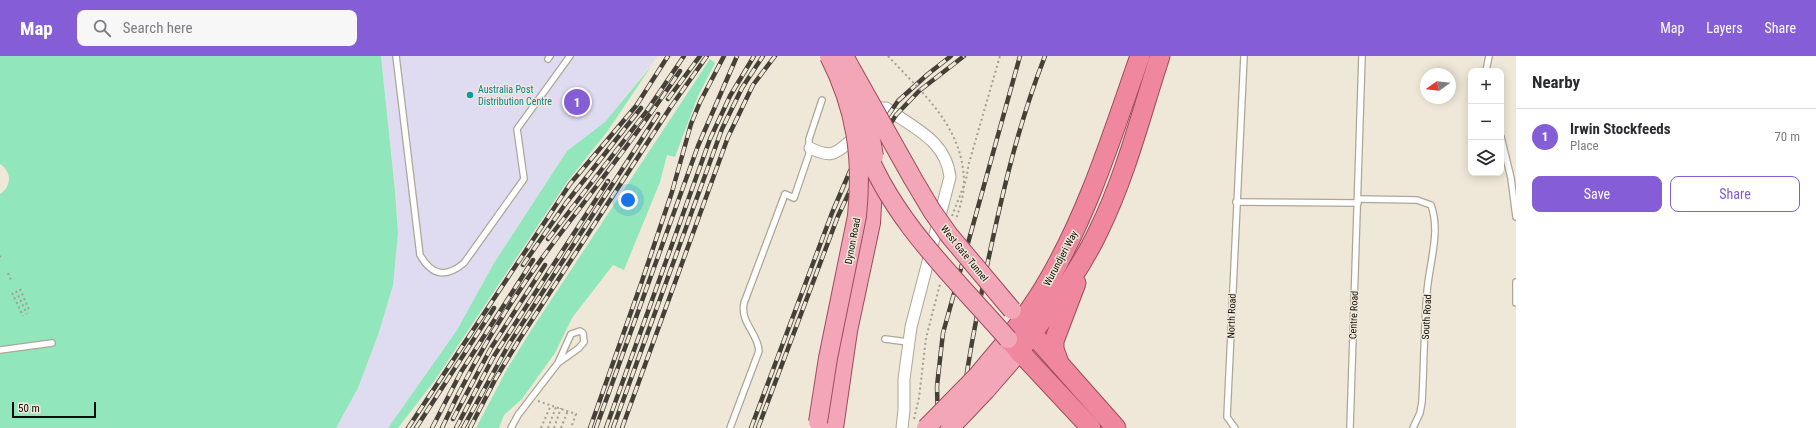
<!DOCTYPE html>
<meta charset="utf-8">
<style>
body{margin:0;font-family:"Roboto Condensed",sans-serif;background:#f7f7f7;color:#2b2b33}
.controls{position:absolute;right:12px;top:12px;display:grid;overflow:hidden;border-radius:8px;box-shadow:0 2px 10px #0003}
.controls button{width:36px;height:36px;display:grid;place-items:center;padding:0;border:0;border-bottom:1px solid #e1e1e2;background:#fff;color:#2b2b33;font:20px sans-serif}
.compass{position:absolute;left:1420px;top:12px;width:36px;height:36px;border-radius:50%;background:#fff;box-shadow:0 2px 10px #0003;rotate:255deg}
.scale{position:absolute;left:12px;bottom:10px;width:84px;box-sizing:border-box;padding-left:4px;border:2px solid #110e09;border-top:0;font-size:11px;line-height:14px;white-space:nowrap;color:#110e09;-webkit-text-stroke:3px #efe8d8;paint-order:stroke}
.you{position:absolute;left:628px;top:144px;width:14px;height:14px;margin:-10px;border:3px solid #fff;border-radius:50%;background:#1a73e8;box-shadow:0 0 0 6px #1a73e833}
.badge{display:grid;place-items:center;width:26px;height:26px;border-radius:50%;background:#845dd7;color:#fff;font-size:13px;font-weight:700}
.pin{position:absolute;translate:-50% -50%;border:2px solid #fff;box-shadow:0 1px 4px #0006}
.list{margin:0;padding:0;list-style:none}
h2{display:flex;justify-content:space-between;align-items:center;height:52px;margin:0;padding:0 16px;font-size:17px}
h2 small{font-size:13px;font-weight:400;color:#7c7c81}
.list li{display:grid;grid-template-columns:26px 1fr auto;gap:12px;align-items:center;box-sizing:border-box;height:56px;padding:0 16px;border-top:1px solid #e1e1e2}
.list b{display:block;font-size:15px;white-space:nowrap}
.list p{margin:0;font-size:13px;white-space:nowrap;color:#7c7c81}
.list em{font-size:13px;font-style:normal;color:#7c7c81}
.actions{display:flex;gap:8px;padding:12px 16px}
.actions a{flex:1;padding:9px 0;border:1px solid #845dd7;border-radius:8px;text-align:center;font-size:14px;color:#845dd7}
.actions .main{background:#845dd7;color:#fff}
.icon{flex:none;width:22px;height:22px;fill:none;stroke:currentColor;stroke-width:2;stroke-linecap:round;stroke-linejoin:round}
.map{position:relative;flex:none;width:1516px;height:372px;overflow:hidden}
header{display:flex;align-items:center;gap:24px;box-sizing:border-box;height:56px;padding:0 20px;background:#845dd7;color:#fff}
header strong{font-size:19px}
nav{display:flex;gap:22px;margin-inline-start:auto;font-size:14px}
.search{width:280px;height:36px;background:#f7f7f7;display:flex;align-items:center;gap:10px;box-sizing:border-box;padding:0 14px;border-radius:8px;color:#7c7c81;font-size:15px}
main{display:flex}
aside{flex:1;background:#fff}
.map>svg:first-child{display:block}
.industrial{fill:#dfdcf2}
.green{fill:#92e6bc}
.lines{fill:none;stroke-linecap:round;stroke-linejoin:round}
.service-casing{stroke:#ada697;stroke-width:8}
.minor-casing{stroke:#ada697;stroke-width:13}
.primary-casing{stroke:#9f4a5b;stroke-width:20}
.trunk-casing{stroke:#9f4a5b;stroke-width:21}
.path{stroke:#a49e92;stroke-width:2;stroke-dasharray:2 3;stroke-linecap:butt}
.service{stroke:#fff;stroke-width:5.5}
.minor{stroke:#fff;stroke-width:11}
.primary{stroke:#f3a6b7;stroke-width:18}
.trunk{stroke:#ef889f;stroke-width:19}
.rail-casing{stroke:#454139;stroke-width:4.5}
.rail{stroke:#efe8d8;stroke-width:3;stroke-dasharray:9;stroke-linecap:butt}
.primary-bridge-casing{stroke:#9f4a5b;stroke-width:20;stroke-linecap:butt}
.path-bridge{stroke:#a49e92;stroke-width:2;stroke-dasharray:2 3;stroke-linecap:butt}
.primary-bridge{stroke:#f3a6b7;stroke-width:18}
.culture-dot{fill:#0f9aa8;stroke:#efe8d8;stroke-width:1.5}
.labels{text-anchor:middle;stroke-width:3;stroke-linejoin:round;paint-order:stroke}
.culture-label{font-size:10px;fill:#0d838f;stroke:#efe8d8;text-anchor:start}
.street-label{font-size:10px;fill:#110e09;stroke:#efe8d8}
</style>
<header>
<strong>Map</strong>
<div class="search"><svg class="icon" aria-label="search" viewBox="0 0 24 24"><circle cx="10" cy="10" r="6"/><path d="M15 15l6 6"/></svg>Search here</div>
<nav><a>Map</a><a>Layers</a><a>Share</a></nav>
</header>
<main>
<div class="map">
<svg width="1516" height="372" viewBox="0 0 1516 372">
<rect width="100%" height="100%" fill="#efe8d8"/>
<path class="industrial" d="M381 0H658L605 66 567 95 494 207 457 274 388 372H336L358 332 378 279 398 177 395 133Z"/>
<g class="green">
<path d="M0 0H381L395 135 398 177 393 229 378 279 358 332 336 372H0V138C12 130 12 116 0 108Z"/>
<path d="M710 3 715 7 698 40 675 101 667 99 660 126 624 214 613 209 572 262 555 297 522 343 504 359 499 372H476L507 313 530 276Z"/>
<path d="M652 9 607 76 567 126 435 324 398 372H388L457 274 494 207 567 95 605 66Z"/>
</g>
<g class="lines">
<defs>
<g id="service">
<path d="M396 0 420 199C432 220 446 222 464 207L524 123 517 73 570 0"/>
<path d="M548 3 550 0"/>
<path d="M1486 15 1489 0"/>
<path d="M1501 81 1511 122 1516 161"/>
<path d="M1358 143 1417 144 1431 149C1441 176 1429 208 1427 236 1424 272 1424 309 1422 346L1420 357 1413 372"/>
<path d="M1236 146 1358 147"/>
<path d="M1516 226V247"/>
<path d="M885 283 908 286"/>
<path d="M0 294 52 287"/>
<path d="M511 372 518 359 558 307 571 278 580 275 583 277 584 286 579 292 558 307"/>
<path d="M730 372 759 295C758 277 740 267 744 247L785 138 794 142 809 98V83L822 44"/>
<path d="M1235 372 1227 361 1244 0"/>
<path d="M1350 372 1362 0"/>
</g>
<g id="minor">
<path d="M878 52H886C913 72 946 84 950 121L911 271 904 323V354L902 372"/>
<path d="M810 92C829 101 834 100 849 86"/>
</g>
<g id="primary">
<path d="M977 320 1008 283"/>
<path d="M986 334 1019 296"/>
<path d="M834 372 848 275 871 167 874 114"/>
</g>
<g id="trunk">
<path d="M1024 268 1116 372"/>
<path d="M1019 296C1047 257 1079 217 1099 174 1126 119 1141 58 1160 0"/>
<path d="M1059 307 1054 293V285L1076 227"/>
<path d="M1091 372 1008 283C1022 265 1036 246 1048 225 1089 155 1113 76 1140 0"/>
</g>
</defs>
<use href="#service" class="service-casing"/>
<use href="#minor" class="minor-casing"/>
<use href="#primary" class="primary-casing"/>
<use href="#trunk" class="trunk-casing"/>
<g class="path">
<path d="M952 160 966 124 969 107 1000 0"/>
<path d="M0 200 1 201"/>
<path d="M8 217 11 224"/>
<path d="M20 233 30 256"/>
<path d="M16 235 27 258"/>
<path d="M12 237 23 260"/>
<path d="M538 345 576 358 571 372"/>
<path d="M541 372 551 349"/>
<path d="M548 372 556 351"/>
<path d="M554 372 561 352"/>
<path d="M561 372 568 354"/>
</g>
<use href="#service" class="service"/>
<use href="#minor" class="minor"/>
<use href="#primary" class="primary"/>
<use href="#trunk" class="trunk"/>
<defs>
<g id="rail">
<path d="M668 43 700 0"/>
<path d="M548 183 646 56 684 0"/>
<path d="M523 209 566 147 641 52"/>
<path d="M453 363 491 292 545 209"/>
<path d="M408 372 570 128 636 50 668 0"/>
<path d="M416 372 494 252"/>
<path d="M432 372 461 316 533 204"/>
<path d="M442 372C472 306 511 243 554 186 597 129 641 74 680 15"/>
<path d="M456 372 494 300 608 125"/>
<path d="M463 372 509 288 658 58"/>
<path d="M470 372 496 322 519 284 670 52 707 0"/>
<path d="M590 372 642 225 672 136 691 68 700 46 724 0"/>
<path d="M596 372 698 90 737 0"/>
<path d="M606 372 710 83 730 40 754 0"/>
<path d="M613 372 722 73 742 32 763 0"/>
<path d="M622 372 728 81 753 29 775 0"/>
<path d="M751 372 832 157 850 115 898 45 928 18 951 0"/>
<path d="M758 372 838 160 856 122 896 59 919 35 964 0"/>
<path d="M938 372 937 330 943 277 1020 0"/>
<path d="M960 372C965 317 976 264 987 210 1002 138 1018 69 1045 0"/>
</g>
</defs>
<use href="#rail" class="rail-casing"/>
<use href="#rail" class="rail"/>
<defs>
<g id="primary-bridge">
<path d="M844 0 913 123 932 155 949 179 1012 254"/>
<path d="M861 41 867 62 874 100"/>
<path d="M863 86C891 164 955 222 1008 283"/>
<path d="M818 366 828 302 857 160C863 101 856 53 829 0"/>
<path d="M926 372 977 320"/>
<path d="M950 372 986 334"/>
</g>
</defs>
<use href="#primary-bridge" class="primary-bridge-casing"/>
<g class="path-bridge">
<path d="M888 0C923 38 964 71 964 128 964 140 959 153 956 164"/>
<path d="M914 363 919 342 926 282 940 228"/>
</g>
<use href="#primary-bridge" class="primary-bridge"/>
</g>
<circle class="culture-dot" cx="470" cy="39" r="4"/>
<g class="labels">
<g class="culture-label">
<text x="478" y="37">Australia Post<tspan x="478" dy="12">Distribution Centre</tspan></text>
</g>
<g class="street-label">
<text transform="translate(852 185) rotate(-79)" y="4">Dynon Road</text>
<text transform="translate(965 197) rotate(51)" y="4">West Gate Tunnel</text>
<text transform="translate(1060 202) rotate(-62)" y="4">Wurundjeri Way</text>
<text transform="translate(1353 259) rotate(-88)" y="4">Centre Road</text>
<text transform="translate(1231 260) rotate(-88)" y="4">North Road</text>
<text transform="translate(1426 261) rotate(-87)" y="4">South Road</text>
</g>
</g>
</svg>
<div class="controls">
<button>+</button>
<button>−</button>
<button><svg class="icon" aria-label="layers" viewBox="0 0 24 24"><path d="M12 4l9 5-9 5-9-5zM3 14l9 5 9-5"/></svg></button>
</div>
<svg class="compass" viewBox="-18 -18 36 36"><path d="M0-13l5 13h-10z" fill="#e53935"/><path d="M0 13l5-13h-10z" fill="#7c7c81"/></svg>
<div class="scale">50 m</div>
<div class="you"></div>
<div class="pin badge" style="left:577px;top:46px">1</div>
</div>
<aside>
<h2>Nearby<small></small></h2>
<ul class="list">
<li><span class="badge">1</span><div><b>Irwin Stockfeeds</b><p>Place</p></div><em>70 m</em></li>
</ul>
<div class="actions"><a class="main">Save</a><a>Share</a></div>
</aside>
</main>
